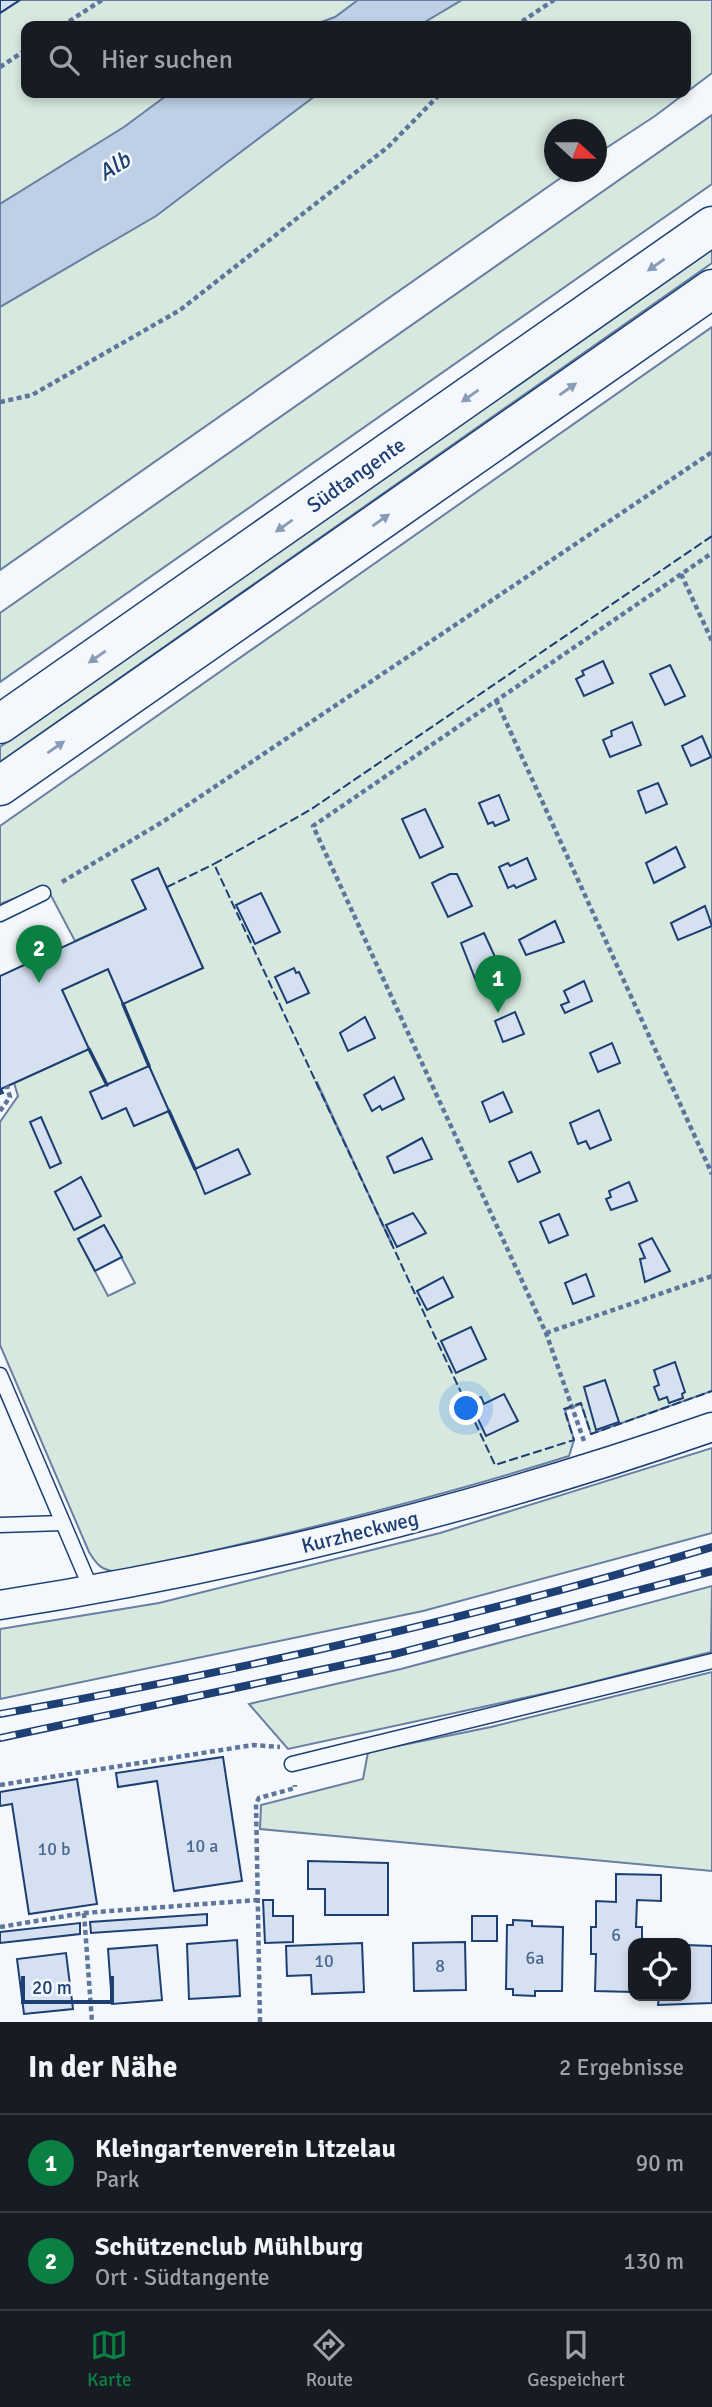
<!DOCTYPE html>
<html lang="de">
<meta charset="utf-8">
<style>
body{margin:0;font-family:Signika,sans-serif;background:#20242c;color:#f1f3f6}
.controls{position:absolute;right:21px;bottom:21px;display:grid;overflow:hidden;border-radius:14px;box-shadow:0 4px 10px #0003}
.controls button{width:63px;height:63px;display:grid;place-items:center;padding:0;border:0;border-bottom:2px solid #363941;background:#171b24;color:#f1f3f6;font:35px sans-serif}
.compass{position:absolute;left:544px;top:119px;width:63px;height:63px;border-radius:50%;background:#171b24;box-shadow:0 4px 10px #0003;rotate:111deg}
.scale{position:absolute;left:21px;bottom:18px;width:93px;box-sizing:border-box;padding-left:7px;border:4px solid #1d3f73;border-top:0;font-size:19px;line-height:24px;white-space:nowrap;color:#1d3f73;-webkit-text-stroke:5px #f4f7fb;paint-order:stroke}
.you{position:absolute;left:467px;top:1409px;width:24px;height:24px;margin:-18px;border:5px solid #fff;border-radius:50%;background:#1a73e8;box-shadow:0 0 0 10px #1a73e833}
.badge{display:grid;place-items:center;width:46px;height:46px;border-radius:50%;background:#0b8043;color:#fff;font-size:23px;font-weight:700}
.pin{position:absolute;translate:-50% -58px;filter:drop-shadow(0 2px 4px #0008)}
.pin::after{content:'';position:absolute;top:37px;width:24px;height:21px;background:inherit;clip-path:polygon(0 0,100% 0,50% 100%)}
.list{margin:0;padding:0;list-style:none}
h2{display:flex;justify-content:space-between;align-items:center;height:91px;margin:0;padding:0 28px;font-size:30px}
h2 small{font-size:23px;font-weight:400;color:#9ea1a6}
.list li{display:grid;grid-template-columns:46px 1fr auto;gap:21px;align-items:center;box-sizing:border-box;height:98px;padding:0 28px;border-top:2px solid #363941}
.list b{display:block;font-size:26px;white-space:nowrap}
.list p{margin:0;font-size:23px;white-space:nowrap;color:#9ea1a6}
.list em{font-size:23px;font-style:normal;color:#9ea1a6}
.icon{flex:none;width:38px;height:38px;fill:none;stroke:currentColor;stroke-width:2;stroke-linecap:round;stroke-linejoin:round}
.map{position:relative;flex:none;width:712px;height:2022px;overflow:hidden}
.search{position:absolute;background:#171b24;box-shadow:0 4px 10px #0003;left:21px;right:21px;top:21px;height:77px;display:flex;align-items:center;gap:18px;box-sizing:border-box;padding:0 24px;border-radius:14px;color:#9ea1a6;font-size:26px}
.sheet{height:287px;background:#171b24}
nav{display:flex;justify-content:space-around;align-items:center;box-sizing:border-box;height:98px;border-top:2px solid #363941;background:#171b24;font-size:19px;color:#9ea1a6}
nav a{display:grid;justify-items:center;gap:4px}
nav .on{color:#0b8043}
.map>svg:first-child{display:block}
.green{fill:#d7e8df;stroke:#687fa3;stroke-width:2;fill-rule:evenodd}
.water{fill:#bed0e5;stroke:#687fa3;stroke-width:2}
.building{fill:#d5e0f0;stroke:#1d3f73;stroke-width:2}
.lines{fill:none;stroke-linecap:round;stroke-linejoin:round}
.lane-casing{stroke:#1d3f73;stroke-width:17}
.street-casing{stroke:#1d3f73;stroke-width:31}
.highway-casing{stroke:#1d3f73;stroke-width:41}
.path{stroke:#5e769c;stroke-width:4.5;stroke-dasharray:5 3.5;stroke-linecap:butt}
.lane{stroke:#f4f7fb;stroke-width:14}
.street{stroke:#f4f7fb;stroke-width:28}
.highway{stroke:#f4f7fb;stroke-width:38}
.rail-casing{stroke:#1d3f73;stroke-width:8}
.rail{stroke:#f4f7fb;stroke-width:5;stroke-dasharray:16;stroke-linecap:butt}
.fence{stroke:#1d3f73;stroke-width:2;stroke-dasharray:9 3.5;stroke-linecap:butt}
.wall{stroke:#1d3f73;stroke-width:3.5}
.oneway{fill:#889bb7}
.labels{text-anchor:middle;stroke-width:5;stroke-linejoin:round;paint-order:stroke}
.number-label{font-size:18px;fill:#4b6792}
.street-label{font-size:21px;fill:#1d3f73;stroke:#f4f7fb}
.water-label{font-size:23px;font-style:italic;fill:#1d3f73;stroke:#f4f7fb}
</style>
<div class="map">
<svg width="712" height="2022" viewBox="0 0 712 2022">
<rect width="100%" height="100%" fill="#f4f7fb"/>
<g class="green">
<path d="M20 0H712V73L655 116 597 154 596 130H554V172H569L0 570V13ZM26 26H686V93H26Z"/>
<path d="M712 115V184L0 682V613Z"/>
<path d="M712 248V263L0 762V747Z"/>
<path d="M712 327V1391L591 1434 581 1404 565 1410 574 1440 569 1456C420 1503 270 1539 117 1572 101 1570 97 1565 89 1552L0 1345V1122L18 1096 14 1083 89 1049 62 990 108 969 123 1004 203 968 158 868 132 880 146 909 75 941 46 886 0 904V826ZM149 1066 169 1111 134 1126 126 1108 102 1119 90 1092ZM316 1082H317L392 1245V1244ZM238 1150 249 1174 205 1193 195 1169ZM81 1178 100 1216 75 1230 55 1192ZM104 1225 135 1283 108 1296 78 1239Z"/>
<path d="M712 1448V1533L423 1611 0 1699V1629L159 1603 440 1533Z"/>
<path d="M712 1586 711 1652 565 1689 288 1749 249 1704 401 1669Z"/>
<path d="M712 1672V1871L260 1829 261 1805 363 1779 368 1752 491 1727Z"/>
</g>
<g class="water">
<path d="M358 0H462L418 26H310L335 17Z"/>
<path d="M170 93H319L156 216 0 307V204L124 127Z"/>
</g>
<g class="building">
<path d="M0 0H20L0 13Z"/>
<path d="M603 661 613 683 584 696 576 679 584 675 582 671Z"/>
<path d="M670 665 685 696 665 705 650 674Z"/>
<path d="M632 722 641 745 610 757 603 740 612 736 611 731Z"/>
<path d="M702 736 711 757 691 766 682 746Z"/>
<path d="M658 783 667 804 646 813 638 791Z"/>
<path d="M499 795 509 820 495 826 493 822 488 824 479 803Z"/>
<path d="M425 809 443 847 420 858 402 819Z"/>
<path d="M676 847 685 867 654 883 646 863Z"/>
<path d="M527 858 536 879 516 888 514 885 508 888 499 867 508 863 510 866Z"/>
<path d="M158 868 203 968 123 1004 108 969 62 990 89 1049 1 1089 3 1093 0 1094V976L35 960 32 953 47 945 50 953 146 909 132 880Z"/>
<path d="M450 874H457L472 906 448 917 432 883Z"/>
<path d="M261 893 280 932 255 944 236 905Z"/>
<path d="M705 906 712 926 678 940 671 923Z"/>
<path d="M555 921 564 942 526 955 519 940Z"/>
<path d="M484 933 501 970 476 981 461 943Z"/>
<path d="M294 968 296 973 299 972 309 993 287 1003 275 977Z"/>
<path d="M584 981 592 1001 565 1013 561 1005 569 1002 564 991Z"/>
<path d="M515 1012 524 1034 503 1042 495 1021Z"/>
<path d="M365 1017 375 1038 348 1051 340 1033Z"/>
<path d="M612 1043 620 1063 598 1072 590 1053Z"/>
<path d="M149 1066 169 1111 134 1126 126 1108 102 1119 90 1092Z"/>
<path d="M394 1077 404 1099 382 1110 380 1106 372 1111 364 1095Z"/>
<path d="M503 1092 512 1112 490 1122 482 1102Z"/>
<path d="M599 1110 611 1140 590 1149 586 1141 578 1144 570 1123Z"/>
<path d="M41 1117 61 1163 50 1168 30 1122Z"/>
<path d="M422 1138 432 1159 394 1173 387 1157Z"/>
<path d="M238 1149 250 1174 205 1194 195 1169Z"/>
<path d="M531 1152 540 1172 518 1182 509 1162Z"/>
<path d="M81 1177 101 1216 74 1230 55 1192Z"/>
<path d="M629 1182 637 1201 611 1210 606 1199 611 1197 609 1191Z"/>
<path d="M413 1213 426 1233 397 1247 386 1225Z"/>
<path d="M559 1214 568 1235 549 1243 540 1222Z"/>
<path d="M104 1225 122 1257 95 1271 78 1239Z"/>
<path d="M652 1238 670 1271 645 1282 640 1259 645 1258 639 1244Z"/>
<path d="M586 1274 594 1296 573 1304 565 1283Z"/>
<path d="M443 1277 453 1297 427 1310 417 1291Z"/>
<path d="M471 1327 486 1359 456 1373 441 1341Z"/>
<path d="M675 1362 685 1392 682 1394 683 1398 669 1403 667 1397 659 1400 654 1387 659 1385 654 1370Z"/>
<path d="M605 1380 619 1422 596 1430 584 1387Z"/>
<path d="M504 1394 518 1421 486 1436 470 1402 481 1397 484 1404Z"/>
<path d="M223 1757 242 1881 174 1891 157 1781 118 1787 116 1773Z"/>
<path d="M77 1779 97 1904 29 1914 12 1804 0 1806V1792Z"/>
<path d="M308 1861 388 1863V1915H325V1889H308Z"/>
<path d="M616 1874 661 1875V1901L637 1900 636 1927H642V1943H633V1992L595 1991 596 1954H591V1927H596V1901L616 1902Z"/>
<path d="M263 1900H273V1916H293V1942L265 1943Z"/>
<path d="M207 1914V1925L91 1933 90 1922Z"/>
<rect x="472" y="1916" width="25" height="25"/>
<path d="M513 1920 532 1921V1926L563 1927 562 1991H535V1996L513 1995V1989H506L507 1925H513Z"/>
<path d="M80 1923V1934L0 1943V1932Z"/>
<path d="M237 1940 240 1996 189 1999 187 1944Z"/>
<path d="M465 1942 466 1990 414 1991 413 1943Z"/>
<path d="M362 1943 364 1992 312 1994 311 1975 287 1976 286 1946Z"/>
<path d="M157 1945 162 2000 112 2004 108 1949Z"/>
<path d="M686 1945 712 1946V2003L658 2005 659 1996H686Z"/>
<path d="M66 1953 73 2009 24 2014 17 1959Z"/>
</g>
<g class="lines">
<defs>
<g id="lane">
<path d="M0 914 43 893"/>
<path d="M0 1375 92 1591"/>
<path d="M0 1525 63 1523"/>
<path d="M292 1764 712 1661"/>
</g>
<path id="street" d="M0 1605C242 1567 480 1508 712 1427"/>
<g id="highway">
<path d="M0 724 712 226"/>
<path d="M0 786 712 289"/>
</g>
</defs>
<use href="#lane" class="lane-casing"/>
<use href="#street" class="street-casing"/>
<use href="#highway" class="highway-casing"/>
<g class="path">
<path d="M62 26 102 0"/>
<path d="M515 26 554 0"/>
<path d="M0 67 26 50"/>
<path d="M0 402 32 395 180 310 388 147 441 93"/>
<path d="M681 574 712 641"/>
<path d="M496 700 712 1174"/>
<path d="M62 882 164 821 712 452"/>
<path d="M0 1111 10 1097 7 1086"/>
<path d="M546 1333 712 1276"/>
<path d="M584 1441 546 1333 313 826 712 553"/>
<path d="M0 1785 253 1745 280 1747"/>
<path d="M84 1913 92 2022"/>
<path d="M0 1927 84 1913 257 1900"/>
<path d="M260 2022 256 1803 259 1798 295 1788V1785"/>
</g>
<use href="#lane" class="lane"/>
<use href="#street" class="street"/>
<use href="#highway" class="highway"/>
<defs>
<g id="rail">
<path d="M0 1714C240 1671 478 1617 712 1547"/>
<path d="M0 1738 395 1654 712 1571"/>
</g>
</defs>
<use href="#rail" class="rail-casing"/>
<use href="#rail" class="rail"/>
<g class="fence">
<path d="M712 536 310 810 214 864 495 1465 574 1440 564 1409 581 1403 591 1434 712 1391"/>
<path d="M167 887 214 864"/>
</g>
<g class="wall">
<path d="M123 1004 149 1066"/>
<path d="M89 1049 107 1085"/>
<path d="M169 1111 195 1169"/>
</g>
</g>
<defs><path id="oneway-solid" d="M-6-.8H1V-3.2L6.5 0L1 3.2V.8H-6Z" transform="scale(1.75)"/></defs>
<g class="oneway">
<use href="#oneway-solid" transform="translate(656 265) rotate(145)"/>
<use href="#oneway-solid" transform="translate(568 389) rotate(-35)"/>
<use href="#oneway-solid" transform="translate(470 396) rotate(145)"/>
<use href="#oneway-solid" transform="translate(381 520) rotate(-35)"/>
<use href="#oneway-solid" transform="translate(284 526) rotate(145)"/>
<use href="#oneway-solid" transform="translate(97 657) rotate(145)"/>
<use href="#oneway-solid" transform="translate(56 747) rotate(-35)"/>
</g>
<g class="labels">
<g class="number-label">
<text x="202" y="1852">10 a</text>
<text x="54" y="1855">10 b</text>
<text x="616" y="1941">6</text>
<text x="535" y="1964">6a</text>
<text x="324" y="1967">10</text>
<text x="440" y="1972">8</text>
</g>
<g class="street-label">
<text transform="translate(356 475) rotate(-35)" y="7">Südtangente</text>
<text transform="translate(360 1532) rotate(-14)" y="7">Kurzheckweg</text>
</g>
<g class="water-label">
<text transform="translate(114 166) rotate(-32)" y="8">Alb</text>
</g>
</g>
</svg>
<div class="controls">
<button><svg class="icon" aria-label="locate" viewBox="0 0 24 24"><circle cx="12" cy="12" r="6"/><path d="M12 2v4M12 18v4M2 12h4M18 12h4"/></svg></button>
</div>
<svg class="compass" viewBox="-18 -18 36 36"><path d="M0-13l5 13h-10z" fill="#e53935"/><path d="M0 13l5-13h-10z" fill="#9ea1a6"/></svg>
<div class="scale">20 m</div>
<div class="you"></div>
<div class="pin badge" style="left:498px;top:1013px">1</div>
<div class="pin badge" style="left:39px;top:983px">2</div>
<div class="search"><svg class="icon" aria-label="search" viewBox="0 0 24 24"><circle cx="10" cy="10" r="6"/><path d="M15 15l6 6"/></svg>Hier suchen</div>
</div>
<section class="sheet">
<h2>In der Nähe<small>2 Ergebnisse</small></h2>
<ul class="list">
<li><span class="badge">1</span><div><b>Kleingartenverein Litzelau</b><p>Park</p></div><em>90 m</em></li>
<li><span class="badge">2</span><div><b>Schützenclub Mühlburg</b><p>Ort · Südtangente</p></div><em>130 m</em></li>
</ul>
</section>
<nav>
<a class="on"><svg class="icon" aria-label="map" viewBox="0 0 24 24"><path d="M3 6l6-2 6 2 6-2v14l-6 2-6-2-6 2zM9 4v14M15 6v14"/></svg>Karte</a>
<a><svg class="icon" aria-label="directions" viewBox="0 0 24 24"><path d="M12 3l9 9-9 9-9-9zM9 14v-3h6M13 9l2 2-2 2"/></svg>Route</a>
<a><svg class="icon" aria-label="saved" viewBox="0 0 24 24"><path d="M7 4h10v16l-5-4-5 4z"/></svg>Gespeichert</a>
</nav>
